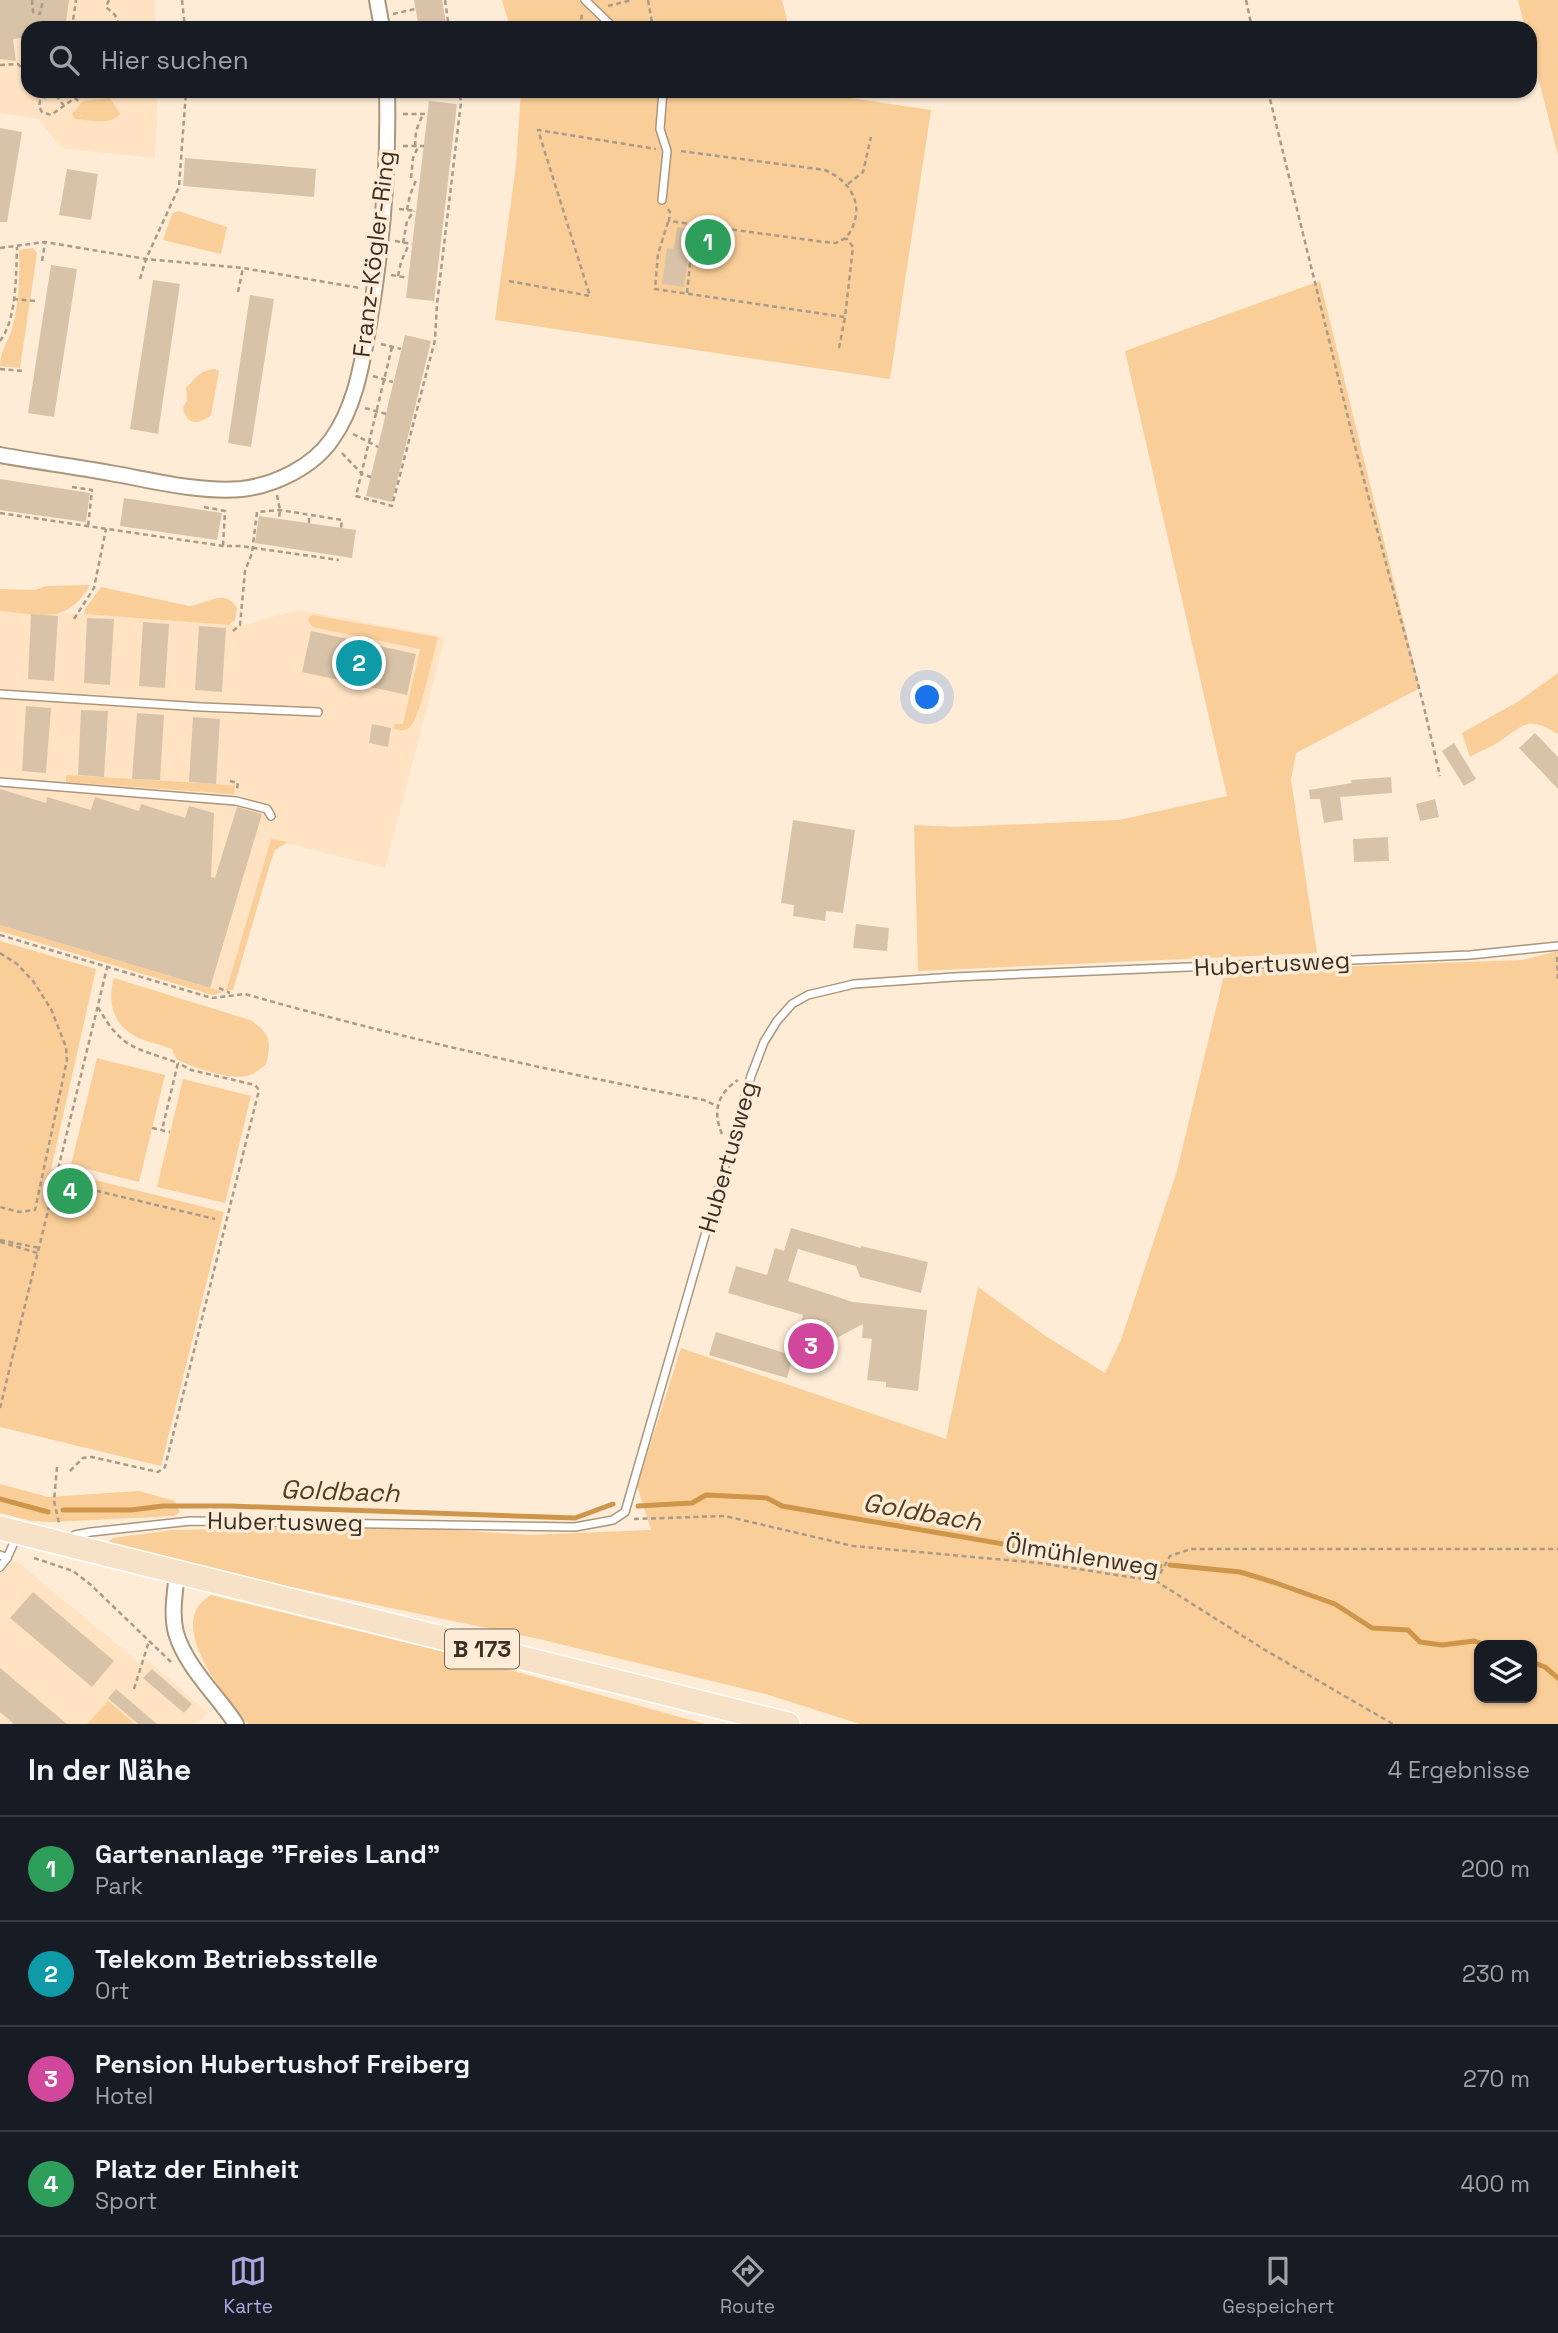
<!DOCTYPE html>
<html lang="de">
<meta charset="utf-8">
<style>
body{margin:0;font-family:"Space Grotesk",sans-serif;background:#20242c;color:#f1f3f6}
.controls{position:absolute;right:21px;bottom:21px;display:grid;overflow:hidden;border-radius:14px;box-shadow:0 2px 5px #0004}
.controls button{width:63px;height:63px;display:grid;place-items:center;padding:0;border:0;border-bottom:2px solid #363941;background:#171b24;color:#f1f3f6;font:35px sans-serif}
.you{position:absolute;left:928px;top:698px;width:24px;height:24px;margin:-18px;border:5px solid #fff;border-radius:50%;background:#1a73e8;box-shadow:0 0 0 10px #1a73e833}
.badge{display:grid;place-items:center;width:46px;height:46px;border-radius:50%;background:#aca7df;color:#fff;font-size:23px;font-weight:700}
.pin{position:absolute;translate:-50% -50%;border:4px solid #fff;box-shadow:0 2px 7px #0006}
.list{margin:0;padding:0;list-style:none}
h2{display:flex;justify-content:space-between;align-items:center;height:91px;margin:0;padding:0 28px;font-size:30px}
h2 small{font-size:23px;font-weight:400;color:#9ea1a6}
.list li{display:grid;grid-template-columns:46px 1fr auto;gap:21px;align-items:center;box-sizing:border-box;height:105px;padding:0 28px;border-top:2px solid #363941}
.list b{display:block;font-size:26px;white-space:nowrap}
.list p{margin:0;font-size:23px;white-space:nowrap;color:#9ea1a6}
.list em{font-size:23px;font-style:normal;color:#9ea1a6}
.icon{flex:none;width:38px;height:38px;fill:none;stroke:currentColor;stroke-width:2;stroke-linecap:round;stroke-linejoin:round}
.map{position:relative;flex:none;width:1558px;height:1724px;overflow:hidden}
.search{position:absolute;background:#171b24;box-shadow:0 2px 5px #0004;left:21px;right:21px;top:21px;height:77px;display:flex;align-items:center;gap:18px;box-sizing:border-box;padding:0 24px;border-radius:21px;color:#9ea1a6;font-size:26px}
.sheet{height:511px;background:#171b24}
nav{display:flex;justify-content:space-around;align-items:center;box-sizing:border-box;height:98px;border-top:2px solid #363941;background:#171b24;font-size:19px;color:#9ea1a6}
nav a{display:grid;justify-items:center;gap:4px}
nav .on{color:#aca7df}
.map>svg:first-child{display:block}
.built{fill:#ffe3c2}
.green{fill:#face98;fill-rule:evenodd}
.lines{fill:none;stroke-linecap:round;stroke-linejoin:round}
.stream{stroke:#cd964a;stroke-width:5}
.building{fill:#d9c3a8}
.lane-casing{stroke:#aa967c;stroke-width:10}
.street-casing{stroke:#aa967c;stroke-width:18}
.primary-casing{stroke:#fff;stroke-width:26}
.path{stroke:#a99b8a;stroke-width:2.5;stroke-dasharray:5 3.5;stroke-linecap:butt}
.lane{stroke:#fff;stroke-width:7}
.street{stroke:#fff;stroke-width:14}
.primary{stroke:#f7e2c8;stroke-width:23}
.labels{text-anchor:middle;stroke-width:7;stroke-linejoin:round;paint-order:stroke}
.shield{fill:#feecd6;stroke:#75695b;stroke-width:2}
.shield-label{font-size:23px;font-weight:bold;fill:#3a3126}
.street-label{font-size:24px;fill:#3a3126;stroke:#feecd6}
.water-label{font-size:26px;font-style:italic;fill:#553d1d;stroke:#feecd6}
</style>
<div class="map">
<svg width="1558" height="1724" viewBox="0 0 1558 1724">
<rect width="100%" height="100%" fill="#feecd6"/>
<g class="built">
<path d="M0 0H155L156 28H28V91H158L155 158 61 148 39 119 0 113Z"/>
<path d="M298 610 445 637 385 868 271 839 226 991 213 995 0 931V611L84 614 241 626Z"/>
<path d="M0 1561 17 1562 141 1664 146 1659 208 1713 197 1724H135L108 1701 87 1724H0Z"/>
</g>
<g class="green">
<path d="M502 0H782L789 28H510Z"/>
<path d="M1518 0H1558V155L1530 46V28H1525Z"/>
<path d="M521 91H803L931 110 890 379 495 320 516 165Z"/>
<path d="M110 98 120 114C110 126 90 120 75 119L72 114 83 101Z"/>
<path d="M178 211 227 227 221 254 163 240 172 214Z"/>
<path d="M33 248 37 253 20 368 0 366C0 352 8 342 12 329 19 303 20 276 19 250Z"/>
<path d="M1320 281 1420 688 1296 753 1291 780 1317 953 918 971 914 825 955 827 1119 820 1227 796 1125 351Z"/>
<path d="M214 369 219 371 211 415C198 426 186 425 183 407L187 401 186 388C194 379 201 370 214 369Z"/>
<path d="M90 585C66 626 41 614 0 611V589L35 590 46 586Z"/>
<path d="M101 587 189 606C207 605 223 587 237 608L235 620 229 625 84 614 85 609Z"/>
<path d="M312 615 438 637C433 655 421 716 410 727 405 732 400 730 394 729V724H403L420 649 312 627 308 619Z"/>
<path d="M1558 673V734C1527 716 1526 723 1499 742 1490 748 1479 751 1470 757L1462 733 1519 701Z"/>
<path d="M66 775 216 784 235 786 234 794 66 782Z"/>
<path d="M271 839 288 842 275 850 270 864 233 990 226 991Z"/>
<path d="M0 925 223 992 213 995 0 931Z"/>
<path d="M0 941 96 969 51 1169 224 1212 161 1466 0 1427Z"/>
<path d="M1558 951V1724H860L769 1695 539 1639 243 1577 111 1545 109 1541 113 1538 173 1530 388 1526 529 1535 651 1530 637 1486 681 1348 946 1439 978 1287 1047 1337 1105 1373 1121 1340 1177 1171 1225 971 1523 960ZM1479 1645H1532V1698H1479Z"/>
<path d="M114 978 250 1020C270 1033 272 1041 266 1064 261 1069 255 1074 247 1076 228 1080 192 1067 176 1059L172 1049C160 1044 140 1041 130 1033 111 1020 108 998 114 978Z"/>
<path d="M97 1058 165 1075 139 1182 71 1165Z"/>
<path d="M183 1079 251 1096 225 1203 157 1187Z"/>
<path d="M0 1484 48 1497 139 1491 175 1501 180 1512 174 1516 51 1522 31 1521 0 1513Z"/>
<path d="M211 1595 452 1654 705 1724H248C226 1697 162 1623 211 1595Z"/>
<path d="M108 1701 135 1724H87Z"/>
</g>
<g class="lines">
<g class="stream">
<path d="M0 1499 48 1512"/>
<path d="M638 1506 692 1503 706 1495 767 1498 782 1506 1131 1566H1160"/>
<path d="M63 1510H131L163 1506H230L575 1518 613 1504"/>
<path d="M1170 1565 1240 1572 1273 1582 1335 1604 1372 1628 1408 1630 1420 1642 1442 1645 1474 1641 1486 1645"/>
<path d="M1532 1662 1545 1667 1558 1678"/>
</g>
</g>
<g class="building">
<path d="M0 0H69L65 28H28V37L13 39 16 61 0 59Z"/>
<path d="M414 0H442L447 28H419Z"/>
<path d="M429 101 457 104 434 301 406 298Z"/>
<path d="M0 128 22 132 7 222H0Z"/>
<path d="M185 158 316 169 314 197 183 186Z"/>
<path d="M67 169 98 174 91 220 59 215Z"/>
<path d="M677 227 692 229 684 287 662 284 667 248 674 249Z"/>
<path d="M51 265 77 269 54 417 28 413Z"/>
<path d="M153 280 180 284 158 434 130 429Z"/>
<path d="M250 295 274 299 251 447 228 443Z"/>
<path d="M405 335 431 341 392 502 366 496Z"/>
<path d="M0 479 90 493 86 522 0 510Z"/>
<path d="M124 498 222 513 217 540 120 526Z"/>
<path d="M259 516 356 530 352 558 255 543Z"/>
<path d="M31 614 58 616 54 681 28 679Z"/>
<path d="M87 618 114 619 110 685 84 683Z"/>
<path d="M143 622 169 624 165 688 139 686Z"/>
<path d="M199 626 226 628 222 692 195 690Z"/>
<path d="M311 631 416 654 407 695 302 672Z"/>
<path d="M26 706 51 708 46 773 22 771Z"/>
<path d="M81 710 108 711 104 777 78 775Z"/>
<path d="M137 713 164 715 160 780 132 779Z"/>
<path d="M193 717 220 719 216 784 189 782Z"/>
<path d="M372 724 391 728 388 747 369 743Z"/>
<path d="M1535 733 1558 757V789L1519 748Z"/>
<path d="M1454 743 1476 779 1464 786 1442 751Z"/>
<path d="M1391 777 1392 793 1340 797 1343 820 1324 823 1320 799H1310L1309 790 1352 783 1351 780Z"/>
<path d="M0 789 46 803 47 797 91 810 95 797 139 811 141 804 185 818 189 806 214 813 211 877 215 878 237 807 262 814 210 988 0 925Z"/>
<path d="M1435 799 1439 817 1420 821 1416 804Z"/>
<path d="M793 820 855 830 843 913 826 911 825 921 793 916 794 905 781 903Z"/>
<path d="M1388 837 1389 861 1354 862 1353 839Z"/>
<path d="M856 924 889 928 887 951 853 948Z"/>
<path d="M791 1228 861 1248V1246L928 1262 921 1293 860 1277 856 1266 798 1249 788 1281 853 1302 927 1310 918 1391 886 1387V1382L867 1380 872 1339 862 1338 863 1324 829 1342 820 1372 791 1364 787 1378 709 1355 716 1332 791 1355 803 1315 728 1293 736 1266 767 1275 775 1248 784 1251Z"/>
<path d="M33 1592 114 1661 92 1687 10 1618Z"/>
<path d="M0 1668 67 1724H14L0 1712Z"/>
<path d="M152 1669 192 1704 184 1713 143 1678Z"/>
<path d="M116 1689 157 1724H138L108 1698Z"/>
</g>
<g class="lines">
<defs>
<g id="lane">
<path d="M585 0 614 28"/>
<path d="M662 200 667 151 660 129 663 91"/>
<path d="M0 694 201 707 318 712"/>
<path d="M0 782 236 801 267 809 271 816"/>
<path d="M68 1539 75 1535 91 1532 191 1521 575 1527 613 1520 625 1512 751 1076 764 1042 777 1021 792 1004 808 995 854 984 954 977 1470 955 1558 946"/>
<path d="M0 1555 7 1558 17 1536"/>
<path d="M0 1567 7 1558"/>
</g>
<g id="street">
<path d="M377 0 382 28"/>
<path d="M0 455C37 462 74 466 110 473 151 480 200 493 242 489 275 485 313 467 332 439 356 405 362 363 369 324 382 247 389 169 387 91"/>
<path d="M177 1573C175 1593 171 1614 176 1633 186 1667 217 1695 236 1724"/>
</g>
<path id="primary" d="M0 1528 788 1724"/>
</defs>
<use href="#lane" class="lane-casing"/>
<use href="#street" class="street-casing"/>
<use href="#primary" class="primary-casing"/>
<g class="path">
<path d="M32 0 33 12 40 14 43 0"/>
<path d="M109 0 106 7 115 15 120 28"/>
<path d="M182 0 185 28"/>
<path d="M445 0 449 28"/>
<path d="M648 0 653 28"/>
<path d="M1246 0 1252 28"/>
<path d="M608 6 632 0"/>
<path d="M393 14 415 9"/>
<path d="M72 28 76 0"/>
<path d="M580 28 582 14"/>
<path d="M0 65 18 64 24 71 28 83"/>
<path d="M1268 91 1356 450 1423 703 1440 776"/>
<path d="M64 106 53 91 40 101 39 107 42 112 51 115 75 98 81 103"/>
<path d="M403 114H427"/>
<path d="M403 146H424"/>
<path d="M415 146 416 131 423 114"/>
<path d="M411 178 413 158 418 147"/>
<path d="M848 184 863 172 871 137"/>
<path d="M399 209 416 211"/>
<path d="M668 209 670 212 669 221 824 242 836 243 846 238C867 210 854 183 825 170L680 151"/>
<path d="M407 210 410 195 417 178"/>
<path d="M668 222 658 254 655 289 845 317 853 247 846 238"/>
<path d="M395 241 412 244"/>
<path d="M403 243 407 221 414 211"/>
<path d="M0 248 45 242 146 259 243 268 360 288"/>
<path d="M42 261 45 243"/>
<path d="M391 275 408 278"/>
<path d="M398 276 401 262 409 244"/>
<path d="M140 279 146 259 179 187 186 91"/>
<path d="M509 281 590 296 538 130 656 149"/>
<path d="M238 292 243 268"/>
<path d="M687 293 694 224"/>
<path d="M13 299 36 301"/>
<path d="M0 341C17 319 16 274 17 247"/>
<path d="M381 344 401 349"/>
<path d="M392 347 356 496 392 506 435 340 437 304 461 102 459 91"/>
<path d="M839 348 845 317"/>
<path d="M0 369 24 371"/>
<path d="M373 376 393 382"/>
<path d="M365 408 386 414"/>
<path d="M353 434 378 447"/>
<path d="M342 453 362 474 371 477"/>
<path d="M72 487 92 490 88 527"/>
<path d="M277 495 280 510 279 519"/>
<path d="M204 507 225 511 223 546"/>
<path d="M0 513 223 546H240L339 560"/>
<path d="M309 523V515"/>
<path d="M74 619 94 588 106 529"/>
<path d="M233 631 240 625 245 571 252 553 257 512 280 510 342 520 341 528"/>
<path d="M230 781 238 783 237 789"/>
<path d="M0 935 212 998 245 994C396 1037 549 1071 704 1100L717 1106"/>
<path d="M0 953 17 964 33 981 51 1009 66 1047 67 1060 35 1210 19 1212 0 1207"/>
<path d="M1557 957 1558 979"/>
<path d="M219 988 230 993"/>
<path d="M98 1007C122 1050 135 1047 178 1063L162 1130"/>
<path d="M152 1128 170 1132"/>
<path d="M722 1134C712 1111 718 1093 738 1080"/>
<path d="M55 1181 215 1219"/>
<path d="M0 1240 39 1248"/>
<path d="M0 1242 38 1253"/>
<path d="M0 1408 107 968"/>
<path d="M57 1467 54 1501 59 1523"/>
<path d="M70 1471 83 1458 92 1457 158 1472 165 1467 259 1090 255 1085 191 1070 178 1063"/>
<path d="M634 1519 725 1516 853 1546 1039 1563 1156 1581 1265 1650 1393 1724"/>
<path d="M34 1558 73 1571 91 1585 171 1662"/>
<path d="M1156 1581 1170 1556 1191 1549H1558"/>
<path d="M134 1689 149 1641"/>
</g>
<use href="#lane" class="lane"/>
<use href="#street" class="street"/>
<use href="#primary" class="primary"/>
</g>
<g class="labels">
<rect class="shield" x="445" y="1629.5" width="74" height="39" rx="5"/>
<g class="shield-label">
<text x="482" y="1657">B 173</text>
</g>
<g class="street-label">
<text transform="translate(374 254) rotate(-83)" y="8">Franz-Kögler-Ring</text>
<text transform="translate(1272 964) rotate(-3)" y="8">Hubertusweg</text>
<text transform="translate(728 1157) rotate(-74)" y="8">Hubertusweg</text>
<text transform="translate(285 1522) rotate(1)" y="8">Hubertusweg</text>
<text transform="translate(1082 1556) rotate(9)" y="8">Ölmühlenweg</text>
</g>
<g class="water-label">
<text transform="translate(340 1491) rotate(2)" y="9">Goldbach</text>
<text transform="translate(922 1512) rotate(10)" y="9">Goldbach</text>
</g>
</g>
</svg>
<div class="controls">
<button><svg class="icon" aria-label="layers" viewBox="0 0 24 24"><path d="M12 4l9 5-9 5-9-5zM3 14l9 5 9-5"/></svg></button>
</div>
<div class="you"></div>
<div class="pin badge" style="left:708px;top:242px;background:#2e9e5b">1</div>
<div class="pin badge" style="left:359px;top:663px;background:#0f9aa8">2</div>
<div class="pin badge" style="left:811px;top:1346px;background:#d1479c">3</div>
<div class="pin badge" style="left:70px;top:1191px;background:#2e9e5b">4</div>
<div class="search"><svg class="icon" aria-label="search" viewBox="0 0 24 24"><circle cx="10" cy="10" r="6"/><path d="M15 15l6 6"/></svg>Hier suchen</div>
</div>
<section class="sheet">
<h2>In der Nähe<small>4 Ergebnisse</small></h2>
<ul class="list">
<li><span class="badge" style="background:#2e9e5b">1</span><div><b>Gartenanlage &quot;Freies Land&quot;</b><p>Park</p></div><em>200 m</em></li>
<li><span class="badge" style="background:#0f9aa8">2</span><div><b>Telekom Betriebsstelle</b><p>Ort</p></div><em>230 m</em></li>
<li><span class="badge" style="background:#d1479c">3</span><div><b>Pension Hubertushof Freiberg</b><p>Hotel</p></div><em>270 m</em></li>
<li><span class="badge" style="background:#2e9e5b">4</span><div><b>Platz der Einheit</b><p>Sport</p></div><em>400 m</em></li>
</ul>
</section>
<nav>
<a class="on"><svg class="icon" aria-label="map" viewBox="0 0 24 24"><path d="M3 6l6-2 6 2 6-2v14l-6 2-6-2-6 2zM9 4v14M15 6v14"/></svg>Karte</a>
<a><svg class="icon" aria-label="directions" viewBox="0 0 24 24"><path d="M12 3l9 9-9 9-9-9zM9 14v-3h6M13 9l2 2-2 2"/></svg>Route</a>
<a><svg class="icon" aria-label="saved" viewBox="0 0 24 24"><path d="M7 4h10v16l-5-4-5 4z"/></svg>Gespeichert</a>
</nav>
